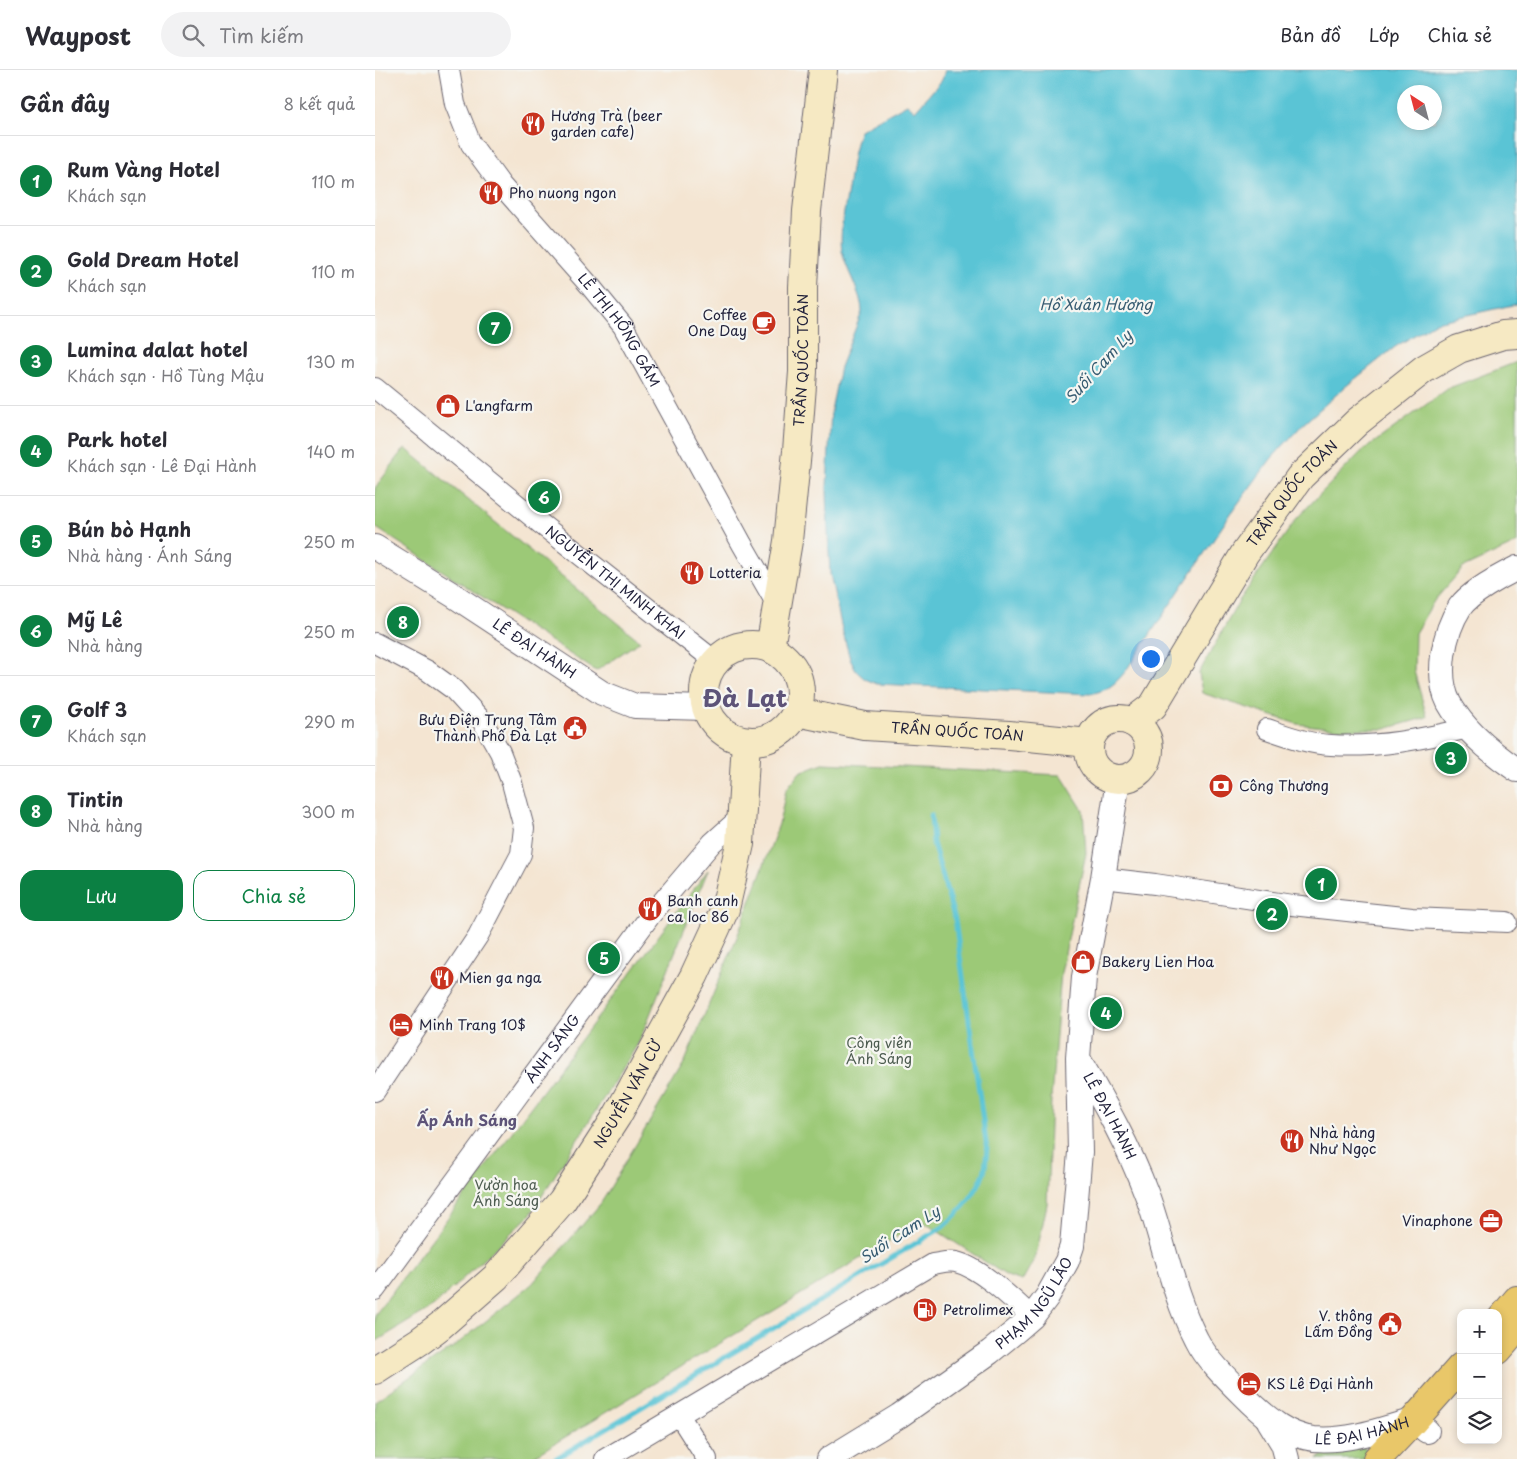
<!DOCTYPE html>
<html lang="vi">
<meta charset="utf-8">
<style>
body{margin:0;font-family:"Playpen Sans",sans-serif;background:#f2f2f3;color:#2b2b33}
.controls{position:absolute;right:15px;bottom:15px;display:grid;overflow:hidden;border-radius:10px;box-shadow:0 2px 8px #0003}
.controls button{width:45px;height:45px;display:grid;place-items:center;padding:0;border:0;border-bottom:1px solid #e1e1e2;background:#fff;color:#2b2b33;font:25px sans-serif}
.compass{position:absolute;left:1022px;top:15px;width:45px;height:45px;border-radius:50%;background:#fff;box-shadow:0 2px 8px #0003;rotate:324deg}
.you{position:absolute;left:775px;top:588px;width:18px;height:18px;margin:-12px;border:4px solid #fff;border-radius:50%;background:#1a73e8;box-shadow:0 0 0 8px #1a73e833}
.badge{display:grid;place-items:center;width:32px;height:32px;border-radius:50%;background:#0b8043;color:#fff;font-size:16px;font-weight:700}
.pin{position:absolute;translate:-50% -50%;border:2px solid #fff;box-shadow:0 1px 5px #0006}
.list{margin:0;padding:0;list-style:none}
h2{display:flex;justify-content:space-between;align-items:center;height:65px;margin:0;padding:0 20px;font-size:21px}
h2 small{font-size:16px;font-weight:400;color:#7c7c81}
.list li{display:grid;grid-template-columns:32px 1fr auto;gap:15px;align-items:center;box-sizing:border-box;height:90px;padding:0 20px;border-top:1px solid #e1e1e2}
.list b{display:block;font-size:19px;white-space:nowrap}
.list p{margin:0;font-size:16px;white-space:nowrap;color:#7c7c81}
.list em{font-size:16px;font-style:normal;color:#7c7c81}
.actions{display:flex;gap:10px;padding:15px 20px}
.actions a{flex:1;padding:11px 0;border:1px solid #0b8043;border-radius:15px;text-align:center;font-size:18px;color:#0b8043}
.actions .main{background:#0b8043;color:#fff}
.icon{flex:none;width:28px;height:28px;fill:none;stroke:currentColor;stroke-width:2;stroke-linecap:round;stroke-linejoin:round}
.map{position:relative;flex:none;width:1142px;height:1389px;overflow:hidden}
header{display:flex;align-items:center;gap:30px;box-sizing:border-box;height:70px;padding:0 25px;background:#fff;border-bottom:1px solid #e1e1e2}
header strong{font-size:24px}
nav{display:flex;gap:28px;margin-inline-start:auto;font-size:18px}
.search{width:350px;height:45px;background:#f2f2f3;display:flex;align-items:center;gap:12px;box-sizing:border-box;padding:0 18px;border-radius:28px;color:#7c7c81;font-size:19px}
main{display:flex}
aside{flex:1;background:#fff}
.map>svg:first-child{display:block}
.green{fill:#9cc977;stroke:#5f7659}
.water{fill:#5ac4d5;stroke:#3e7388;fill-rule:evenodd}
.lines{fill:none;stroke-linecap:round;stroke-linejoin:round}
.stream{stroke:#5ac4d5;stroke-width:5}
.minor-casing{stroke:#6c6670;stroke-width:22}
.tertiary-casing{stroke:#6c6670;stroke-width:26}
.secondary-casing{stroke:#6c6670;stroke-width:30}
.primary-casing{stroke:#6c6670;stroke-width:30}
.minor{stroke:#fff;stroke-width:20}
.tertiary{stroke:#fff;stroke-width:24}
.secondary{stroke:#f6e9c3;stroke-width:28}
.primary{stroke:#e9c769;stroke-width:28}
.labels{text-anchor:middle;stroke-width:4.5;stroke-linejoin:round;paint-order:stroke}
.poi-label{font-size:14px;fill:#22223b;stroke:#f6f6f2;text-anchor:start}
.street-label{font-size:14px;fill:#22223b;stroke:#f6f6f2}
.park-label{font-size:14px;fill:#4d5c50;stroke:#f6f6f2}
.water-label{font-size:15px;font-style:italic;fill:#365b71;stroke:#f6f6f2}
.neighbourhood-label{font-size:15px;font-weight:bold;fill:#5d5378;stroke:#f6f6f2}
.town-label{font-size:24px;font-weight:bold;fill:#5d5378;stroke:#f6f6f2}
</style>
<header>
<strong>Waypost</strong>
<div class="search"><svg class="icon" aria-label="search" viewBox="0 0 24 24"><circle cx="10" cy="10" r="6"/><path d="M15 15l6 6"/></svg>Tìm kiếm</div>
<nav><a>Bản đồ</a><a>Lớp</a><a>Chia sẻ</a></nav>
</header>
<main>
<aside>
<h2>Gần đây<small>8 kết quả</small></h2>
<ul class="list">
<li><span class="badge">1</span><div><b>Rum Vàng Hotel</b><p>Khách sạn</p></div><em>110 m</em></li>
<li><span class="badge">2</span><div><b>Gold Dream Hotel</b><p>Khách sạn</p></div><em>110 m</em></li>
<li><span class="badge">3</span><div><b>Lumina dalat hotel</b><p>Khách sạn · Hồ Tùng Mậu</p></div><em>130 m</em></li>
<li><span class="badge">4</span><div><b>Park hotel</b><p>Khách sạn · Lê Đại Hành</p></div><em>140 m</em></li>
<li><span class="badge">5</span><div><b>Bún bò Hạnh</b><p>Nhà hàng · Ánh Sáng</p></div><em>250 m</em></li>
<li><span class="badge">6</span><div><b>Mỹ Lê</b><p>Nhà hàng</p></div><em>250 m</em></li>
<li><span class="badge">7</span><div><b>Golf 3</b><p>Khách sạn</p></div><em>290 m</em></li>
<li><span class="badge">8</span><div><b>Tintin</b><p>Nhà hàng</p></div><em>300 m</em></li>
</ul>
<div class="actions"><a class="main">Lưu</a><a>Chia sẻ</a></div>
</aside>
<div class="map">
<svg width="1142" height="1389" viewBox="0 0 1142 1389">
<rect width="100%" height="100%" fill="#f6f6f2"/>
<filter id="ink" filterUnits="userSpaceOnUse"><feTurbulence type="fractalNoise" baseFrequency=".02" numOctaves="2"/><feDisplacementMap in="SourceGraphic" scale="10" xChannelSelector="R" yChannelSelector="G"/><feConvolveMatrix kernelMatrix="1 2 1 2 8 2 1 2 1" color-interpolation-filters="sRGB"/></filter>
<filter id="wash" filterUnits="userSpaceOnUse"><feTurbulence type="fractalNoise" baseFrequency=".0096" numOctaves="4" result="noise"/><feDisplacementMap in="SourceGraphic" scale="20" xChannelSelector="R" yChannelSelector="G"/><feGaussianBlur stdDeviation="1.12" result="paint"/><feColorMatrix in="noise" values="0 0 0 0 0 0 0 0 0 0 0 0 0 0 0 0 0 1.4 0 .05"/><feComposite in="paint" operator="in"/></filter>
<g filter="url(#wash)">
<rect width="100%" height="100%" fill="#f4e5d2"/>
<g class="green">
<path d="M1142 292V473L1088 498 1059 531 1040 563 1039 601 1052 647 1010 659H965L922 654 827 623 824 603 864 531 922 448 986 382 1074 318Z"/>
<path d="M30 378 265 571 221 601 0 457V418Z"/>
<path d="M448 693 686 705 708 740 711 783 686 903 676 1029 672 1134 661 1186 647 1211 632 1206 547 1151 154 1389H0V1331L81 1275 157 1214 226 1133 309 994 362 867 404 754 411 720 425 702Z"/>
<path d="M333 800 264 972 155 1145 59 1236 0 1272V1245Z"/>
<path d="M983 1375 994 1380 997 1389H942L955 1380Z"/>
</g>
<path class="water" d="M570 0H1142V234L1061 252 1020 277 970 317 927 355 896 389 859 439 750 602C738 616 733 620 715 624L502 614 490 609 481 601 475 589 467 559 455 504 453 462 452 417 456 341 465 297 487 242C487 223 471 201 467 181 464 161 470 139 473 120 476 100 478 79 485 60L532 34 540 41 567 10ZM1030 22H1060V52H1030Z"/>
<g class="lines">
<path class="stream" d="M180 1389 568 1157C585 1142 601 1125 609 1103 611 1096 611 1086 612 1079L580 850 558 773 556 745"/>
</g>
</g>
<g filter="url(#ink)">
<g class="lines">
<defs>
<g id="minor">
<path id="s1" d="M74 0 80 34 96 74 126 115 216 217 248 256 367 474 401 533"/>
<path id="s2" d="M0 318 166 454 341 592"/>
<path d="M0 573 53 601 78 619 108 652 125 682 137 713 149 758 146 784 103 866 0 1021"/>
<path d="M892 659C913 666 934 674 956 675 1002 678 1048 669 1093 658"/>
<path d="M728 808 780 814 917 835 1037 848 1132 852"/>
<path id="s3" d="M0 1220 275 846 337 773 367 746"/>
<path d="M304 1345 332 1389"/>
<path d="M230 1389 558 1194C565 1193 573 1190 581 1192 606 1198 638 1230 657 1247"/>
</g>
<g id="tertiary">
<path id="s4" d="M0 477 78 525 227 623 260 636 331 638"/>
<path d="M1142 498C1126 506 1095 523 1085 537 1069 562 1060 605 1074 633 1089 660 1117 683 1142 700"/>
<path id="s5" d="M704 990C730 1034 754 1077 772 1125 789 1172 797 1223 821 1269 831 1290 858 1315 875 1332 893 1349 913 1366 939 1369 973 1372 1008 1359 1039 1350L1052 1361"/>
<path d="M894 1351 908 1374 912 1389"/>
<path id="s6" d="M454 1389 524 1346 615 1282 642 1260 657 1247 672 1227 692 1191 697 1176 705 1082 703 988 709 907 728 808 743 710"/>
</g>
<g id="secondary">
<circle cx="377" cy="623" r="48"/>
<path id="s7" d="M395 578 413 471 422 381 428 302V217L432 141 448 0"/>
<path id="s8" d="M422 642 490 656 634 665 714 673"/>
<circle cx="744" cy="679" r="30"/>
<path id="s9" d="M757 652 778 636 870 483 925 407 982 352 1049 299 1084 279 1128 265 1142 264"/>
<path id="s10" d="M0 1300 45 1271 65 1256 121 1207 187 1131 242 1046 319 906 350 839 365 774 371 671"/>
</g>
<g id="primary">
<path d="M1123 1253 1142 1230"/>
<path d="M1123 1280 1142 1258"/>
<path d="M1002 1389 1039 1350 1086 1297"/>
</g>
</defs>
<use href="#minor" class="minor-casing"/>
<use href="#tertiary" class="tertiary-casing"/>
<use href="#secondary" class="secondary-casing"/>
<use href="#primary" class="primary-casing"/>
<use href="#minor" class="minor"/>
<use href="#tertiary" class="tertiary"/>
<use href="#secondary" class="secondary"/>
<use href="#primary" class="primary"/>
</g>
</g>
<defs>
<symbol id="restaurant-disc" viewBox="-11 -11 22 22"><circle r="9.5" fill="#c8321e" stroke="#f6f6f2"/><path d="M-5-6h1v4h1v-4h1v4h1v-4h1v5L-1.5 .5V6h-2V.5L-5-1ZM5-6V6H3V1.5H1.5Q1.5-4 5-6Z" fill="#fff"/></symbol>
<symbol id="cafe-disc" viewBox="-11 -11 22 22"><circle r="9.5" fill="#c8321e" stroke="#f6f6f2"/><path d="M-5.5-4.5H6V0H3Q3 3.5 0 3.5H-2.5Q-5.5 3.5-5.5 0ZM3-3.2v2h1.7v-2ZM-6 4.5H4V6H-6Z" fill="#fff"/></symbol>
<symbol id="shop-disc" viewBox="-11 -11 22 22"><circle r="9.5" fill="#c8321e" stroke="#f6f6f2"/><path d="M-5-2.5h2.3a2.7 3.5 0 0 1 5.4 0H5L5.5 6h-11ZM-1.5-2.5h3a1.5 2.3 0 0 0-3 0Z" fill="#fff"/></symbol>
<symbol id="civic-disc" viewBox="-11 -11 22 22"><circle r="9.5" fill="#c8321e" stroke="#f6f6f2"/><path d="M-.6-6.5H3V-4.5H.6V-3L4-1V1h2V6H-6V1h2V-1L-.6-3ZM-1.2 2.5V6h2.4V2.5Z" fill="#fff"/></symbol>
<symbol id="bank-disc" viewBox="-11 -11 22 22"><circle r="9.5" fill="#c8321e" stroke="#f6f6f2"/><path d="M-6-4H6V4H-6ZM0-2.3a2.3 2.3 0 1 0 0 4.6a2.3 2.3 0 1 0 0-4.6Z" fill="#fff"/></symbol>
<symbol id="hotel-disc" viewBox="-11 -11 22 22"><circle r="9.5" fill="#c8321e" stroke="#f6f6f2"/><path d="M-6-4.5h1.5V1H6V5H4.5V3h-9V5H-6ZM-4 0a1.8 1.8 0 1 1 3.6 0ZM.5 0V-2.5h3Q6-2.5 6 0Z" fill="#fff"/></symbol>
<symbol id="office-disc" viewBox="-11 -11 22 22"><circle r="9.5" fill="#c8321e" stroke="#f6f6f2"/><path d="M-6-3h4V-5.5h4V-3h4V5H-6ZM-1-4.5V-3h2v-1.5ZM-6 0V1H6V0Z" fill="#fff"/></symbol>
<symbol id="fuel-disc" viewBox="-11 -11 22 22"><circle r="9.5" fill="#c8321e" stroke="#f6f6f2"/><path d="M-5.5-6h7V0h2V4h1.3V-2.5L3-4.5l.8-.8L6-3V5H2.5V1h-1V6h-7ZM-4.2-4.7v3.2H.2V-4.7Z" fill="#fff"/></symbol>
</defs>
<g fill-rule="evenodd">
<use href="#restaurant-disc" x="144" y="40" width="28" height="28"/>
<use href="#restaurant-disc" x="102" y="109" width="28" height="28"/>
<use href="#cafe-disc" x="375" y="239" width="28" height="28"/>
<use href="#shop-disc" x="59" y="322" width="28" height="28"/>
<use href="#restaurant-disc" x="303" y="489" width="28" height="28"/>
<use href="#civic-disc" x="186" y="644" width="28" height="28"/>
<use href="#bank-disc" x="832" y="702" width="28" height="28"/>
<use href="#restaurant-disc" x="261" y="825" width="28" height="28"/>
<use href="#shop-disc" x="694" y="878" width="28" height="28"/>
<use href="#restaurant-disc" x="53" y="894" width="28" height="28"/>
<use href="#hotel-disc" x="12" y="941" width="28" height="28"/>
<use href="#restaurant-disc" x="903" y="1057" width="28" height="28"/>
<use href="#office-disc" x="1102" y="1137" width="28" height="28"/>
<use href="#fuel-disc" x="536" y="1226" width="28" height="28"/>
<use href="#civic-disc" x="1001" y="1240" width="28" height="28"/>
<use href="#hotel-disc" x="860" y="1300" width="28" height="28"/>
</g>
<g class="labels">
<g class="poi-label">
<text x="176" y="51">Hương Trà (beer<tspan x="176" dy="16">garden cafe)</tspan></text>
<text x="134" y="128">Pho nuong ngon</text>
<text x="372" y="250" text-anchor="end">Coffee<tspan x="372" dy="16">One Day</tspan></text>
<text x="90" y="341">L'angfarm</text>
<text x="334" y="508">Lotteria</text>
<text x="182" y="655" text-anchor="end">Bưu Điện Trung Tâm<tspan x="182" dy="16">Thành Phố Đà Lạt</tspan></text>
<text x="864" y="721">Công Thương</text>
<text x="292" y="836">Banh canh<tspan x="292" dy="16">ca loc 86</tspan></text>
<text x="726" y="897">Bakery Lien Hoa</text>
<text x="84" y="913">Mien ga nga</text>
<text x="44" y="960">Minh Trang 10$</text>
<text x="934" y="1068">Nhà hàng<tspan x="934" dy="16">Như Ngọc</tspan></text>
<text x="1098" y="1156" text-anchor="end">Vinaphone</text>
<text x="568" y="1245">Petrolimex</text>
<text x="998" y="1251" text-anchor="end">V. thông<tspan x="998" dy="16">Lấm Đồng</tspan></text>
<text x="892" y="1319">KS Lê Đại Hành</text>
</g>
<g class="street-label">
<text dy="5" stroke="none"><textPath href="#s1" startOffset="316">LÊ THỊ HỒNG GẤM</textPath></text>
<text dy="5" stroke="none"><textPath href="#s7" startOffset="290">TRẦN QUỐC TOẢN</textPath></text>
<text dy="5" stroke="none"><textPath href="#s9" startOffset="281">TRẦN QUỐC TOẢN</textPath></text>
<text dy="5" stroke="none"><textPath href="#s2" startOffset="309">NGUYỄN THỊ MINH KHAI</textPath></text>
<text dy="5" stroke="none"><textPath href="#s4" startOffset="189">LÊ ĐẠI HÀNH</textPath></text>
<text dy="5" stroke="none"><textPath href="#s8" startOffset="162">TRẦN QUỐC TOẢN</textPath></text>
<text dy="5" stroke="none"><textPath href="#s3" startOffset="300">ÁNH SÁNG</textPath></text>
<text dy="5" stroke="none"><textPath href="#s10" startOffset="379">NGUYỄN VĂN CỪ</textPath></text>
<text dy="5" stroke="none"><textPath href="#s5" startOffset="64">LÊ ĐẠI HÀNH</textPath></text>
<text dy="5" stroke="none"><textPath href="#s6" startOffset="260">PHẠM NGŨ LÃO</textPath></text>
<text dy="5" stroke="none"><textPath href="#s5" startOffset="511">LÊ ĐẠI HÀNH</textPath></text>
</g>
<g class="park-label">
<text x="504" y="978">Công viên<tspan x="504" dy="16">Ánh Sáng</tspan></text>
<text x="131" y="1120">Vườn hoa<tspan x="131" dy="16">Ánh Sáng</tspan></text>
</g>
<g class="water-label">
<text x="721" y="240">Hồ Xuân Hương</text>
<text transform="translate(724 297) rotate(-48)" y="5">Suối Cam Ly</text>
<text transform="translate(525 1165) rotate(-33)" y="5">Suối Cam Ly</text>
</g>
<g class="neighbourhood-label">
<text x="92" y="1056">Ấp Ánh Sáng</text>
</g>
<g class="town-label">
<text x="370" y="637">Đà Lạt</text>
</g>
</g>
</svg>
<div class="controls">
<button>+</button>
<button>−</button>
<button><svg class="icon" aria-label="layers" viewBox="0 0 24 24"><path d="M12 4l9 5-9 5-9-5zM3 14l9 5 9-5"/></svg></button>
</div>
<svg class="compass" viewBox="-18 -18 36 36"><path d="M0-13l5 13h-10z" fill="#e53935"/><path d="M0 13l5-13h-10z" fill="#7c7c81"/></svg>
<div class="you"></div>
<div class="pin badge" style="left:946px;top:814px">1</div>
<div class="pin badge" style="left:897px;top:844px">2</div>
<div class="pin badge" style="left:1076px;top:688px">3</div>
<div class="pin badge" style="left:731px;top:943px">4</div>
<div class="pin badge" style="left:229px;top:888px">5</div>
<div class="pin badge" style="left:169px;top:427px">6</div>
<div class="pin badge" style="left:120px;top:258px">7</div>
<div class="pin badge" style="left:28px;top:552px">8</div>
</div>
</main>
